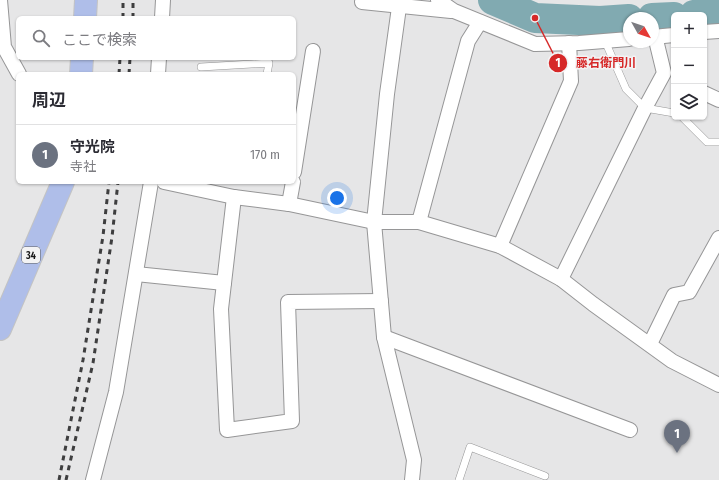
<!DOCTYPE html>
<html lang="ja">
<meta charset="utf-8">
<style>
body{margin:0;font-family:"Fira Sans Condensed","Noto Sans JP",sans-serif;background:#f2f2f3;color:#2b2b33}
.controls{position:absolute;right:12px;top:12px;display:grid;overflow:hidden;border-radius:6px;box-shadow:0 1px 3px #0004}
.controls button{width:36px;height:36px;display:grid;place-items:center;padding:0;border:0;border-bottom:1px solid #e1e1e2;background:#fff;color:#2b2b33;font:20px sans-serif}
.compass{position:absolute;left:623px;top:12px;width:36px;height:36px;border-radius:50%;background:#fff;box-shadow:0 1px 3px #0004;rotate:130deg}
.you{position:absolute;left:337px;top:198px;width:14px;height:14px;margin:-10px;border:3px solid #fff;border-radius:50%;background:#1a73e8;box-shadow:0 0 0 6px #1a73e833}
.badge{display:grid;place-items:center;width:26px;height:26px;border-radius:50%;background:#1a73e8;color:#fff;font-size:13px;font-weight:700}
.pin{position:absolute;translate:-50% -33px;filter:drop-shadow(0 1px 2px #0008)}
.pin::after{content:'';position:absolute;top:21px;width:14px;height:12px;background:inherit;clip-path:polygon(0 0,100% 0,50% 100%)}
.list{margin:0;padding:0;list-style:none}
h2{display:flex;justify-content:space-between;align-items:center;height:52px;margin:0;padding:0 16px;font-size:17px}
h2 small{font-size:13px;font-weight:400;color:#7c7c81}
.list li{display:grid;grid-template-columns:26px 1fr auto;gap:12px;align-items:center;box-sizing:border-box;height:60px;padding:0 16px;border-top:1px solid #e1e1e2}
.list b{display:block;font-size:15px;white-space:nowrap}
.list p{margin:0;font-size:13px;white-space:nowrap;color:#7c7c81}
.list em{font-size:13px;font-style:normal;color:#7c7c81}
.icon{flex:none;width:22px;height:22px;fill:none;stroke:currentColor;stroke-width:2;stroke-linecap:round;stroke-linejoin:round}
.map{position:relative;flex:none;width:719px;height:480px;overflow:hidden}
.search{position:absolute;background:#fff;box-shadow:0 1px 3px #0004;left:16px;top:16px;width:280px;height:44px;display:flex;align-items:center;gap:10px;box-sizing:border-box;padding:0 14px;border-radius:6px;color:#7c7c81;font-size:15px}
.panel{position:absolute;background:#fff;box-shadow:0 1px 3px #0004;left:16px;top:72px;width:280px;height:112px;border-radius:6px}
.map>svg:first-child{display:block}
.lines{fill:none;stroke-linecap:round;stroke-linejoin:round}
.river{stroke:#81aab1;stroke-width:30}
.lane-casing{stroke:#969697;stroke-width:8}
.street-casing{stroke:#969697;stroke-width:16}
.primary-casing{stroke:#c3c3c3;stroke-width:24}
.lane{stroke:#fff;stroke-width:7}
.street{stroke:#fff;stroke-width:14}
.primary{stroke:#afbee9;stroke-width:22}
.rail{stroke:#3e3e3f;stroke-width:3;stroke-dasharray:5 5;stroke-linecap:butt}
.labels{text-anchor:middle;stroke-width:3;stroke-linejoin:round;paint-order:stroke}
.shield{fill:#f3f3f4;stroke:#5a5a5b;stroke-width:1}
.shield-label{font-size:10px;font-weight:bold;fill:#181819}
.leader{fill:none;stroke:#d62828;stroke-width:1.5}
.callout-dot{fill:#d62828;stroke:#f3f3f4;stroke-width:1.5}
.mark-label{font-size:12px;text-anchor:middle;font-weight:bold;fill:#fff}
.callout-label{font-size:12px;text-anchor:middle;font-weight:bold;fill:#d62828;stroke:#f3f3f4;stroke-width:3;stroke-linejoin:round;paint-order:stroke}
</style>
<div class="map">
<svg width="719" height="480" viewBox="0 0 719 480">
<rect width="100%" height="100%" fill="#e6e6e7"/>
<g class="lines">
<g class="river">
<path d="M493 0 535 18 600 21 629 19"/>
<path d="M694 15 719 12"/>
<path d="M652 18 674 17"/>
</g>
<defs>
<g id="lane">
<path d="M605 41 626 89 645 108 674 113"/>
<path d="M201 67 269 63 267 74"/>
<path d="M682 117 707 142H719"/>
<path d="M459 480 470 447 545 476"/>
</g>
<g id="street">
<path d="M0 0 4 47 19 74"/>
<path d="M400 0 387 94 374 222 384 337 414 460 412 480"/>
<path d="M438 0 454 11 535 44 579 43 629 39"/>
<path d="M362 2 451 11"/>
<path d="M162 18 163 0"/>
<path d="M704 32 719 31"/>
<path d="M653 37 674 35"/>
<path d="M158 74 159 58"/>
<path d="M704 93 719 100"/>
<path d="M294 172 313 51"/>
<path d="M164 182 234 197 289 204 374 222H419L500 246 561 279 593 304 672 361 719 385"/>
<path d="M234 197 221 309 227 430 292 421 288 302 381 301"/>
<path d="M289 204 293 182"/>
<path d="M419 222 468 41 480 22"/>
<path d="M500 246 571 81 569 43"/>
<path d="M136 274 224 283"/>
<path d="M561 279 645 108 664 73 655 36"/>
<path d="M384 337 630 430"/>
<path d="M650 344 674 295 689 292 719 238"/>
<path d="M93 480 116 392 151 182"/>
</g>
<g id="primary">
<path d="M85 18 86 0"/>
<path d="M81 74 82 58"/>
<path d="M0 329 63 182"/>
</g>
</defs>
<use href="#lane" class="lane-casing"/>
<use href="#street" class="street-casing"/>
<use href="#primary" class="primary-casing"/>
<use href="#lane" class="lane"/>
<use href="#street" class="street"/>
<use href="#primary" class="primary"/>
<g class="rail">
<path d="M123 18V0"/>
<path d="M133 18V0"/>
<path d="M119 74 120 58"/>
<path d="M129 74 130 58"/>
<path d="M59 480 83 360 103 236 109 182"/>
<path d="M66 480 93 363 112 237 118 182"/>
</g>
</g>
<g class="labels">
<rect class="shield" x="22" y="247" width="18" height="16" rx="3"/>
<g class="shield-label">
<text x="31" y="259">34</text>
</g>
</g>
<path class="leader" d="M535 18L558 63"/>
<g class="callout-dot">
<circle cx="535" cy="18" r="4"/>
<circle cx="558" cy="63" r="10"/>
</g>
<g class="mark-label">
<text x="558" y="67">1</text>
</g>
<g class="callout-label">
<text x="606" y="67">藤右衛門川</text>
</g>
</svg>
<div class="controls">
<button>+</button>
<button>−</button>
<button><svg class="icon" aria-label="layers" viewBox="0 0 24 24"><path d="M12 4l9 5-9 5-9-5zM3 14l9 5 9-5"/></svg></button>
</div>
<svg class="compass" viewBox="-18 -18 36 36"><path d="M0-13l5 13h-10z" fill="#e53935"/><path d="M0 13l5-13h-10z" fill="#7c7c81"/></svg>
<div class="you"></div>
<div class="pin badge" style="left:677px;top:453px;background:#6b7280">1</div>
<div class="search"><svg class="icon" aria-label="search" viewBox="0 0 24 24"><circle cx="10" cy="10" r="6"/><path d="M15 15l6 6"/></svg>ここで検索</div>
<section class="panel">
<h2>周辺<small></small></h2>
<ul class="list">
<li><span class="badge" style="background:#6b7280">1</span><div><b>守光院</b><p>寺社</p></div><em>170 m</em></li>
</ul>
</section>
</div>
